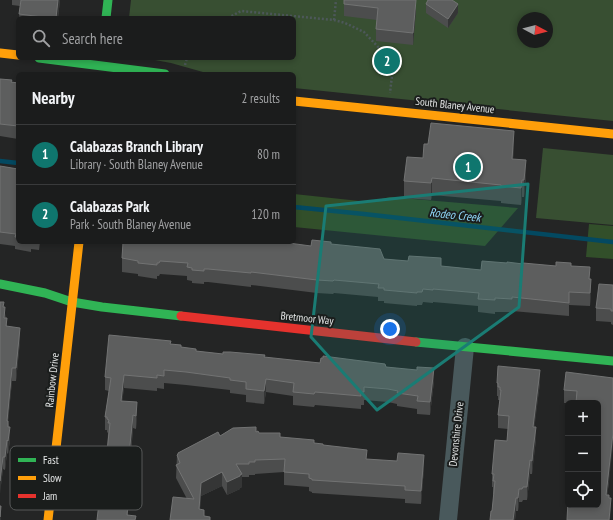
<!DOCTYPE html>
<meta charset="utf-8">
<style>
body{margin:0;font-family:"PT Sans Narrow",sans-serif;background:#242525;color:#f1f3f6}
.controls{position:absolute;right:12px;bottom:12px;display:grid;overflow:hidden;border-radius:6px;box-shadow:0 2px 6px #0003}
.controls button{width:36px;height:36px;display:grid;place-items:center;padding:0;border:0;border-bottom:1px solid #393a3b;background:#1b1c1c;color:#f1f3f6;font:20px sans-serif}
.compass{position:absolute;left:517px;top:12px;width:36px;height:36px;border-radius:50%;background:#1b1c1c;box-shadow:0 2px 6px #0003;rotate:97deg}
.you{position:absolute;left:390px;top:329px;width:14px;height:14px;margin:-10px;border:3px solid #fff;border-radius:50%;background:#1a73e8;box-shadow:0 0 0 6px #1a73e833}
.badge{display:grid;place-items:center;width:26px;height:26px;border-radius:50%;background:#0f766e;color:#fff;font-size:13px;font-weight:700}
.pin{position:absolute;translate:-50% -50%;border:2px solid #fff;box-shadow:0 1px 4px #0006}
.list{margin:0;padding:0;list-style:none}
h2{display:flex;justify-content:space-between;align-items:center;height:52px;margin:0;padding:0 16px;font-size:17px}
h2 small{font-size:13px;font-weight:400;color:#a0a1a3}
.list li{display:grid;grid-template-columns:26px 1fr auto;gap:12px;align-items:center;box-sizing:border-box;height:60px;padding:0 16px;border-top:1px solid #393a3b}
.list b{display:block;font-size:15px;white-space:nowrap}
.list p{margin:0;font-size:13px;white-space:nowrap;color:#a0a1a3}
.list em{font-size:13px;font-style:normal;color:#a0a1a3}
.icon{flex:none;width:22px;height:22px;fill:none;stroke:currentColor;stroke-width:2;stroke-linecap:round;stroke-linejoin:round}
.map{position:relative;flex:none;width:613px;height:520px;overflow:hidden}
.search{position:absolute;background:#1b1c1c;box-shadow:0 2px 6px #0003;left:16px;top:16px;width:280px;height:44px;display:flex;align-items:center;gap:10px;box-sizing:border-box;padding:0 14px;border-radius:6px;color:#a0a1a3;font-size:15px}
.panel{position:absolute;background:#1b1c1c;box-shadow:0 2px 6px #0003;left:16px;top:72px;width:280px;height:172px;border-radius:6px}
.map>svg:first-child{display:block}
.green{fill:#384f32;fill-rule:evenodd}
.forest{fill:#324f2a}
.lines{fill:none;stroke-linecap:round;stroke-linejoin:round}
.stream{stroke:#034961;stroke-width:4.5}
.path{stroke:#4d585a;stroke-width:2.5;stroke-dasharray:2 2;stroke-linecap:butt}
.street{stroke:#49595c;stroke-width:18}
.fast{stroke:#30b455;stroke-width:9}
.slow{stroke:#ff9f0a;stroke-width:9}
.jam{stroke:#e5322d;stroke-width:9}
.wall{fill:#4c4d4d}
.shaded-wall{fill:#353636}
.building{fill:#5d5e5e;stroke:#727373}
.marked{fill:#1a7c74;fill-opacity:0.2;stroke:#1a7c74;stroke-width:3;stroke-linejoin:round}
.labels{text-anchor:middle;stroke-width:4;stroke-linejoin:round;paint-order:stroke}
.street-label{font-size:11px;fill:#e4e6e6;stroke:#1a1d1c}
.water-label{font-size:12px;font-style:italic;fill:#93dbfe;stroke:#1a1d1c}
.key{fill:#1a1d1c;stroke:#575959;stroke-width:1}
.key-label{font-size:11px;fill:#e4e6e6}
</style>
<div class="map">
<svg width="613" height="520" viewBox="0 0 613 520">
<rect width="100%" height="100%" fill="#242525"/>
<g class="green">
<path d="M131 0H613V121L294 88V74H210L171 63 144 58H294V18H129ZM523 18H547V42H523Z"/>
<path d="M543 148 613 155V225L536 218Z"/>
</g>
<g class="forest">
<path d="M294 194 369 202 390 197 518 208 485 246 294 227Z"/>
<path d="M589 224 613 226V259L586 257Z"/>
</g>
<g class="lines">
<g class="stream">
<path d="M0 161 18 163"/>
<path d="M294 207 364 214 613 242"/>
</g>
<g class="path">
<path d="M228 18 241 11 334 20 345 23 364 32 379 48 393 67 390 93"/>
<path d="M334 20 336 0"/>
<path d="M185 65 187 58"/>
</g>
<path class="street" d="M448 520 465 347"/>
<g class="fast">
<path d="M106 18 108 0"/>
<path d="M39 58 165 74"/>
<path d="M0 284 45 293 72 302 102 307 181 316"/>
<path d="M416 342 613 361"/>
</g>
<g class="slow">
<path d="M0 53 18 55"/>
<path d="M294 101 613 134"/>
<path d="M48 520 79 242"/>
</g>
<path class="jam" d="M181 316 416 342"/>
</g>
<g class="wall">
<path d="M12 0H60L58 18H19L20 6 12 5Z"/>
<path d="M344 4 416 11 413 45 376 41V29L377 20 344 16Z"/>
<path d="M426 4 458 13 448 28 426 13Z"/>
<path d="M0 79 12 82 18 83V139L0 136Z"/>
<path d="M514 147 513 159 526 177 524 197H522L521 205 501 203V201L432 195 431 200 404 198V181Z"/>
<path d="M0 166 18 169V242H40L39 250 31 249V252L15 249V246L0 244Z"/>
<path d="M331 244 384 259 441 266 481 270 507 263 556 266H571L590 279 591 292 590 306 569 305V316L512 311V312H495V314L478 312V306L433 302V303L423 302 422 305H417V306L384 303V301H378V297L334 293 333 294 317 293 251 285V287L208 282H204V284L192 283V281L187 280V276L160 274 159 276H157V279L138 276V274L122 272V258L311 246Z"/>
<path d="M613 285V325L611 324V322L596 321V308Z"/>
<path d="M4 307 7 326 20 341 16 381H12L8 421 10 440 8 454 7 453 5 470 3 469 1 485Z"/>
<path d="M171 344 196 351 223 354 320 363 386 367 434 381 430 415 417 414V409L397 406V404L388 402 364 400V405H361V409L315 405 314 407 293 405V396L266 392 264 404 246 402V395L230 393V390L186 385 164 383V389L157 388V391L124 388 122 401 137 415 136 429 133 428 131 455H140V489L128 487 126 506 128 516 136 520 102 503 104 485H102V472L107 452 108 433 107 432V430H105V417L109 391 105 390V377Z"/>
<path d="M613 378 609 483 607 495 609 498 611 511 598 505V403H564V390Z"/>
<path d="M497 383H540L534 427 536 440 533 463 532 474H530L527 500H523L522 502H519L518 511H516L515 520H490L492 511 494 494H493V487H492V474L507 441 508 429 498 428V415L500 400H498V396H497Z"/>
<path d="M256 432 259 433 314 443 367 459 424 468 421 504 405 503V499L312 493V492L309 491V487L284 485V472L255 474V475H249V477H242V487L240 488V489L227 495 222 486 201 496 200 509 204 517 170 520 187 499 176 478 177 455H178V453L220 436Z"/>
</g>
<g class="shaded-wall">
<path d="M58 0H60L58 18H56Z"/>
<path d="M416 0V11L413 45V33Z"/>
<path d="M458 4V13L448 28V19Z"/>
<path d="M514 131V147L512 175V159Z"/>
<path d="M526 160V177L524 197V180Z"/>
<path d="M432 178V195L431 200V183Z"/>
<path d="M522 180V197L521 205V188Z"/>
<path d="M591 279V292L590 306V293Z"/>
<path d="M4 302V317L5 307V320L4 331 3 307Z"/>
<path d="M20 328V341L16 381V368Z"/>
<path d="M12 368V381L7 434V421Z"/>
<path d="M434 368V381L430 415V402Z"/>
<path d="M540 370V383L533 440V427Z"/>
<path d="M124 375V388L121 414V401Z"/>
<path d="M266 379V392L264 404V391Z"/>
<path d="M137 402V415L136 429V416Z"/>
<path d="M133 415V428L129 468V455Z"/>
<path d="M10 427V440L8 454V441Z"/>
<path d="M536 427V440L532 474V461Z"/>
<path d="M613 433V446L606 507V495Z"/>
<path d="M7 440V453L5 470V457Z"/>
<path d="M424 455V468L421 504V491Z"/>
<path d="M3 457V469L0 494V481Z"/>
<path d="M530 460V474L527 500V487Z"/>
<path d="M222 472V486L201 496 199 520V509L201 483Z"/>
<path d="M128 474V487L125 519V506Z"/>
<path d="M242 474V487L240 488V489L227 495V482Z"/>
<path d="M519 489V502L518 511V498Z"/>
<path d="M516 498V511L515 520H513Z"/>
<path d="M611 498V511L610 520H609Z"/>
<path d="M1 506V520H0Z"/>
</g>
<g class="building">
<path d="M21 0H58L56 18H50L19 14Z"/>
<path d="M344 0H416L413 33 376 29 378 8 344 4Z"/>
<path d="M428 0H452L458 4 448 19 426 4Z"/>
<path d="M0 79 12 80 11 82 18 83V126L0 124Z"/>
<path d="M431 123 514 131 512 159 526 160 524 180H522L521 188 501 186V185L432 178 431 183 404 181 407 157 423 158 424 144H428Z"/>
<path d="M0 166 18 169V237H15L16 234 0 232Z"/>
<path d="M312 240 331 242V244L380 249 384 259 408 261 409 256 441 258V266L481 270 482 261 507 263V262L523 264V263L556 266V262L571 263V266L590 267 589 279H591L590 293 569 292V303L512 297V299L495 298V300L478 299 479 293 433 289V290L423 289 422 292H417V293L384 290V288H378L379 284 334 280 333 281 317 280 251 272V273L208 269H204V271L192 270V268L187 267 188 263 160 261 159 263H157V265L138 263V261L122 258 123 242H281L311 246Z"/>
<path d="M599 284 613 285V311H611V309L596 308Z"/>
<path d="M0 302H4L3 307H5L4 318H7L6 326 20 328 16 368H12L7 421H8V427H10L8 441 7 440 5 457H3L0 481Z"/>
<path d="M109 335 171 341 170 344 181 345V347L196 349V351L223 354V352H230L265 355 264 357 320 363 321 358H323V356L385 364 386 367 417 370V367L434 368 430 402 417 401 418 396 397 393 398 391 388 389 364 387V392H361V396L315 392 314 394 293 392 294 383 266 379 264 391 246 389V382L230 380V378L186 372 164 370V376L157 375V378L124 375 121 401 137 402 136 416 133 415 129 455H140V476L128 474 125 506H128L127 515 136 516 135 520H97L99 503H102L105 472H102L104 452H107L110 423H108L109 420 107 419V417H105L111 378 105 377Z"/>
<path d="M498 366 540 370 533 427H536L533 450 532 461 530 460 527 487H523L522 489H519L518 498H516L513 520H490L491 511H492L495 481H493L494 474H492L495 440 507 441 509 416 498 415 501 390H500V387H498V383H497Z"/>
<path d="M566 372 613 378V433L606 495H609V498H611L609 520H567L568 501V505H598V403H576L577 391 564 390Z"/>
<path d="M256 427V432L258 431 259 433H280V437L314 440V443L323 444V445L367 450 366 459 397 461 398 453 424 455 421 491 405 490V486L312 480V479L309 478V474L284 472 285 459 255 460V462H249V464H236L242 474 240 475V476L227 482 222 472 201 483 199 509 204 510V516L210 517V520H170L173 497 194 499 176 465 180 463 177 455 178 454V453L218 432 220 436 233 428Z"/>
<path d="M0 506H1L0 517Z"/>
</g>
<path class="marked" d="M528 184 519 307 377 410 311 337 326 206Z"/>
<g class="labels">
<g class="street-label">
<text transform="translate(455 105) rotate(6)" y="4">South Blaney Avenue</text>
<text transform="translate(307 318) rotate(6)" y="4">Bretmoor Way</text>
<text transform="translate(52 380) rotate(-84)" y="4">Rainbow Drive</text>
<text transform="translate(456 434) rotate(-84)" y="4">Devonshire Drive</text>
</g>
<g class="water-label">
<text transform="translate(455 215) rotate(6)" y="4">Rodeo Creek</text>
</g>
</g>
<rect x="10" y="446" width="132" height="64" rx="6" class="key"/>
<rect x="18" y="458" width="18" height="4" fill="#30b455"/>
<rect x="18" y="476" width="18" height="4" fill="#ff9f0a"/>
<rect x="18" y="494" width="18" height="4" fill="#e5322d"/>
<g class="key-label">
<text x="43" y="464">Fast</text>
<text x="43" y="482">Slow</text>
<text x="43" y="500">Jam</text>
</g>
</svg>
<div class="controls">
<button>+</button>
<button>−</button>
<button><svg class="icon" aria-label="locate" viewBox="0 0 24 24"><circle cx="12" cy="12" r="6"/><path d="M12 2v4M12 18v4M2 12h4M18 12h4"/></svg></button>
</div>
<svg class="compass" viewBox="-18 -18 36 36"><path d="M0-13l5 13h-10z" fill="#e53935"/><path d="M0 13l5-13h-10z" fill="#a0a1a3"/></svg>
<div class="you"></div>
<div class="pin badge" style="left:468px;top:167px">1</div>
<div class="pin badge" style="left:387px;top:61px">2</div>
<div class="search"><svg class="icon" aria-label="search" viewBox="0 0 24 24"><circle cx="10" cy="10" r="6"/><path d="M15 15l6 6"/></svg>Search here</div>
<section class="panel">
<h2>Nearby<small>2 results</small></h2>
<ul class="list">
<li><span class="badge">1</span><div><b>Calabazas Branch Library</b><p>Library · South Blaney Avenue</p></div><em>80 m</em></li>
<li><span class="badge">2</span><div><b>Calabazas Park</b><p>Park · South Blaney Avenue</p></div><em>120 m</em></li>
</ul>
</section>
</div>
